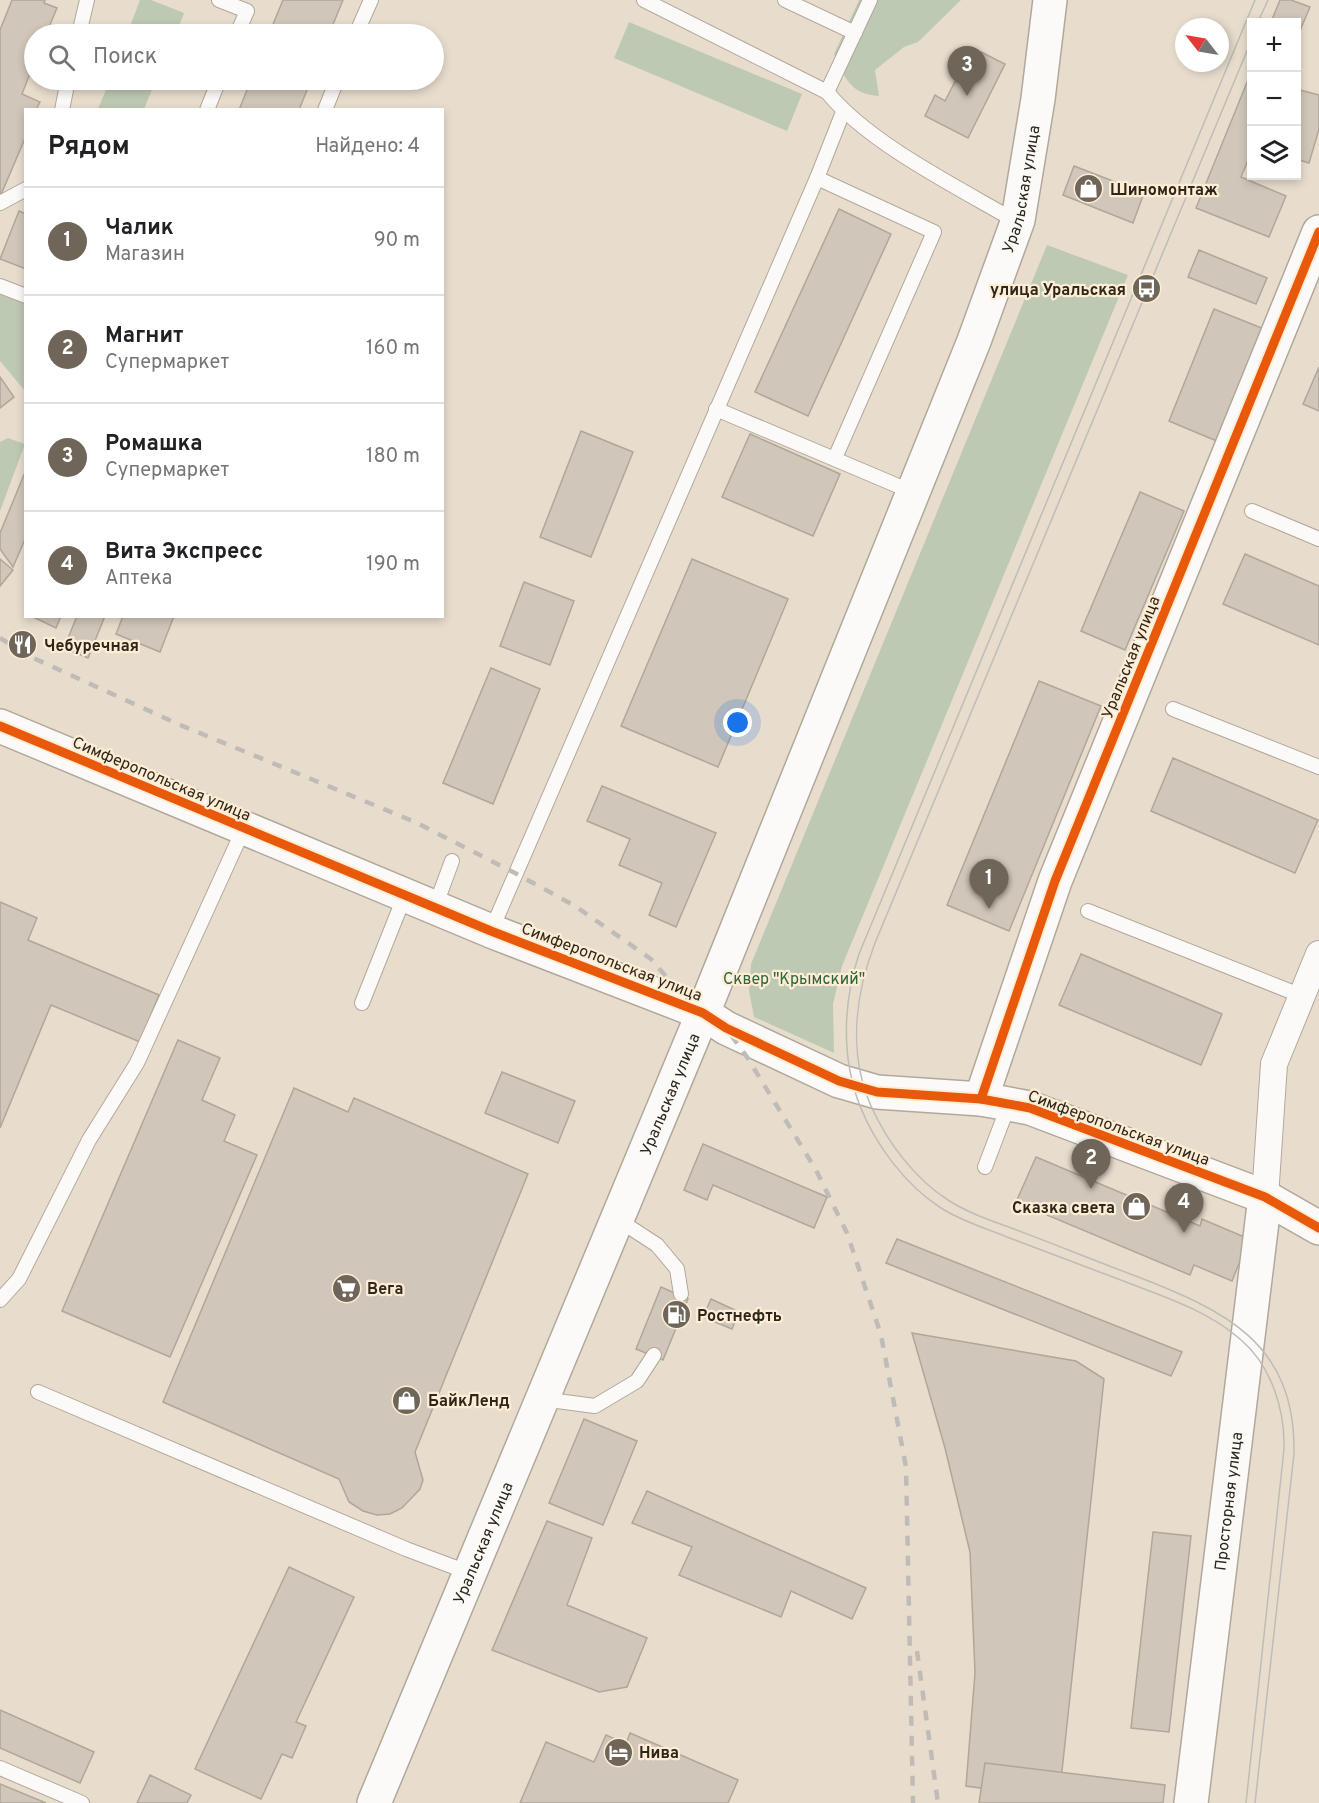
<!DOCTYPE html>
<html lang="ru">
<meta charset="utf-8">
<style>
body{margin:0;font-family:Overpass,sans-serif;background:#f6f6f6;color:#202124}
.controls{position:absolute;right:18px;top:18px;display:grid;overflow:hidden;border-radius:0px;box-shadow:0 3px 9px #0003}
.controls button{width:54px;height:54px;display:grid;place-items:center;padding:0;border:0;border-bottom:2px solid #e0e0e0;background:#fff;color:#202124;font:30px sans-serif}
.compass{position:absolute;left:1175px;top:18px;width:54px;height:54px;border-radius:50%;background:#fff;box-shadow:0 3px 9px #0003;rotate:301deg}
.you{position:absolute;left:738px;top:723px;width:21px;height:21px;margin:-15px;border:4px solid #fff;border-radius:50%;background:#1a73e8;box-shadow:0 0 0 9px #1a73e833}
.badge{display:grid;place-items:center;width:39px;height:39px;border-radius:50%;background:#6f6659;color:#fff;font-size:20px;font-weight:700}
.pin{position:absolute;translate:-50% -50px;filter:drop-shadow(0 2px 3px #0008)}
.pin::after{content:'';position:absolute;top:32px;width:21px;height:18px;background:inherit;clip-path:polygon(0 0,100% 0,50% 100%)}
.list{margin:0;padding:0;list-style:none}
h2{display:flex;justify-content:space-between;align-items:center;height:78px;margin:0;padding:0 24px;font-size:26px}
h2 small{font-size:20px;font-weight:400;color:#757577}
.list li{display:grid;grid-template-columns:39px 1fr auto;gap:18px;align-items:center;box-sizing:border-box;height:108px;padding:0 24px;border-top:2px solid #e0e0e0}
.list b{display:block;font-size:22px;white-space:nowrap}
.list p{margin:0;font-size:20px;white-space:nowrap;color:#757577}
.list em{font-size:20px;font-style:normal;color:#757577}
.icon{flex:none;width:33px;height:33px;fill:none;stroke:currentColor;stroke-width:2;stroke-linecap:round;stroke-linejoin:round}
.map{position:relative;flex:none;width:1319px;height:1803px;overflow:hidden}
.search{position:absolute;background:#fff;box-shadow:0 3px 9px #0003;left:24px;top:24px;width:420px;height:66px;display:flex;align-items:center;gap:15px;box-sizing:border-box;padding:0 21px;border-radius:33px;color:#757577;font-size:22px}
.panel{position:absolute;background:#fff;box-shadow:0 3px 9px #0003;left:24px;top:108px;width:420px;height:510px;border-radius:0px}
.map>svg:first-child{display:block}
.green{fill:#bec9b4}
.building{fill:#d0c6b9;stroke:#afa79a;stroke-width:1.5}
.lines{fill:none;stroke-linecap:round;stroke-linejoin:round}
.lane-casing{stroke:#b1a89c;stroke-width:16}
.street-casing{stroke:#b1a89c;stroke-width:28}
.secondary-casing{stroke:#b1a89c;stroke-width:36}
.lane{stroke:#fcfaf8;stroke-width:14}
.street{stroke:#fcfaf8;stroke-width:26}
.secondary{stroke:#fcfaf8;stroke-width:33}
.tram{stroke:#bfbcb8;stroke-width:1.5}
.rail{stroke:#bfbcb8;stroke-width:4.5;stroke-dasharray:10 10;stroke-linecap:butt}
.cycleway-casing{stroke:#feedd5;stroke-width:13}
.cycleway{stroke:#e8590c;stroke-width:9}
.labels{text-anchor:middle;stroke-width:4.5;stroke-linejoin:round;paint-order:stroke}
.street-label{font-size:16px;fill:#2e261a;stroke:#feedd5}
.poi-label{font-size:16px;font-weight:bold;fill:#2e261a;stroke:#feedd5;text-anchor:start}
.park-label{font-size:16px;fill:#30653c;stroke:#feedd5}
</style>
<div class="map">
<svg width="1319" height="1803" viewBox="0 0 1319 1803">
<rect width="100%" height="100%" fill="#e8ddcd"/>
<g class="green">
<path d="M140 0H151L184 13 176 34H127Z"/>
<path d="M859 0H961L918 42 904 47 875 70 879 96C850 94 845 78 834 54Z"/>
<path d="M629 22 802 94 787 131 614 58Z"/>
<path d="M110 80H156L144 109H98Z"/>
<path d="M1047 245 1128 275 842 966 833 1004 834 1053 754 1017 749 991 751 964Z"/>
<path d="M0 291 25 301V391L0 361Z"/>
<path d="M8 438 25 444 0 511V442Z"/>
</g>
<g class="building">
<path d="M12 0H45L44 3 57 8 46 34H34V63L22 94 40 102 36 110H26V136L0 197V30Z"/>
<path d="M283 0H343L329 34H269Z"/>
<path d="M1280 0H1291L1310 7 1296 40V22H1271Z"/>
<path d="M981 52 1005 64 968 138 925 116 935 95 945 101 963 66 971 71Z"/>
<path d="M1252 70V151L1241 177 1286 196 1269 237 1196 208Z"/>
<path d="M251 80H311L299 110H239Z"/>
<path d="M1300 90 1319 95V129L1309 163 1296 159V100Z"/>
<path d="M1074 166 1144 193 1133 223 1063 195Z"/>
<path d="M839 209 891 234 808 416 755 392Z"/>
<path d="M19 211 26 214V269L0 259Z"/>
<path d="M1199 250 1267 278 1256 304 1188 277Z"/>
<path d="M1214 309 1264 329 1219 442 1169 421Z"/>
<path d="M1319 367V411L1303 404Z"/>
<path d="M0 377 14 397 0 408Z"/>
<path d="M581 431 633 452 591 557 540 537Z"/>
<path d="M750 434 840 474 813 536 722 497Z"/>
<path d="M26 470V537L13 567 0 549V533Z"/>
<path d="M1140 492 1184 511 1125 650 1081 631Z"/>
<path d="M1245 554 1319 586V645L1223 604Z"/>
<path d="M0 559 13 570 0 586Z"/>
<path d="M692 559 788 599 718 767 621 726Z"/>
<path d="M524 582 574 601 550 665 500 646Z"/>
<path d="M31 616H61L56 628Z"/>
<path d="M77 616H105L88 658 64 648Z"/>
<path d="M123 616H174L160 652 116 634Z"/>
<path d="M491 668 540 689 493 804 443 783Z"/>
<path d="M1039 681 1101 706 1009 931 947 905Z"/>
<path d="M1173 758 1318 820 1295 873 1151 811Z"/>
<path d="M602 786 716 833 676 927 649 915 662 883 619 865 630 839 587 821Z"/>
<path d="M0 902 37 918 28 940 159 995 140 1042 51 1005 0 1128Z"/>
<path d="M1081 954 1222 1014 1201 1065 1059 1005Z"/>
<path d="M178 1040 220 1058 202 1100 235 1115 224 1141 257 1155 170 1357 62 1311Z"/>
<path d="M502 1072 575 1101 558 1143 485 1113Z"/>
<path d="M294 1088 348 1112 354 1098 528 1174 415 1452 423 1480 420 1489 402 1508 390 1514 377 1515 363 1511 349 1502 339 1479 163 1402Z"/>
<path d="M703 1144 827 1197 814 1228 713 1185 707 1200 684 1190Z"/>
<path d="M1036 1157 1200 1226 1202 1219 1249 1239 1232 1281 1194 1265 1190 1275 1016 1202Z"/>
<path d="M897 1239 1182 1352 1171 1376 886 1263Z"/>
<path d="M661 1287 688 1299 663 1360 636 1349Z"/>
<path d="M711 1299 739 1312 732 1329 703 1317Z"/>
<path d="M912 1333 1076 1361 1104 1379 1059 1799 966 1786 975 1673 970 1552 945 1448Z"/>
<path d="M584 1419 637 1441 603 1525 549 1503Z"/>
<path d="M647 1491 866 1588 852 1619 791 1591 781 1617 679 1575 692 1547 632 1523Z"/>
<path d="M547 1521 592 1538 567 1605 647 1638 627 1687 599 1692 492 1650Z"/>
<path d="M1153 1532 1191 1536 1169 1732 1131 1728Z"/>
<path d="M289 1567 354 1597 296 1722 306 1726 292 1758 282 1754 261 1799 195 1769Z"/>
<path d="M0 1710 94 1752 80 1783 0 1748Z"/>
<path d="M630 1733 738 1780 728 1803H520L546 1742 594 1762 606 1735 626 1744Z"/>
<path d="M985 1763 1165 1785 1163 1803H979Z"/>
<path d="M150 1775 191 1795 187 1803H137Z"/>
<path d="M0 1784 46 1803H0Z"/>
</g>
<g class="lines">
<defs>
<g id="lane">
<path d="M219 0 247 11 237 34"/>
<path d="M644 0 827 92C867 141 949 183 1005 215L1017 219"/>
<path d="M785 0 855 33"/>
<path d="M79 34 87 0"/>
<path d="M356 34 371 0"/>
<path d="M827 92 870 0"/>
<path d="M62 110 68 80"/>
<path d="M207 110 219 80"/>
<path d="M325 110 337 80"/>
<path d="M817 178 934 232 835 458"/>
<path d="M0 203 26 189"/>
<path d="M0 286 26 296"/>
<path d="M716 409 903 488"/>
<path d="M1252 511 1319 539"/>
<path d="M1173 709 1319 767"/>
<path d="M435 907 452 861"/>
<path d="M1088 911 1302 996"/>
<path d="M491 931 817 178 843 112"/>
<path d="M362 1003 405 895"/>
<path d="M985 1167 1009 1104"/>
<path d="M617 1219 657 1245 677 1269 681 1294"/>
<path d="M0 1300 19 1279 89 1140 137 1063 244 828"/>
<path d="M38 1392 406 1549 470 1573"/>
<path d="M542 1399 595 1406 637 1381 654 1355"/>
<path d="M0 1768 82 1803"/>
</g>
<path id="street" d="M1265 1197 1274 1064 1319 954"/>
<g id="secondary">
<path d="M0 726 491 931 703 1013 726 1028 839 1081 877 1092 981 1099 1030 1108 1265 1197 1319 1228"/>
<path d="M981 1099 1055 881 1319 232"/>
<path id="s1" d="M374 1803 703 1013 974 341 1018 220 1038 99 1050 0"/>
<path id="s2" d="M1191 1803 1265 1197"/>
</g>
</defs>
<use href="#lane" class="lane-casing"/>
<use href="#street" class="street-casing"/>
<use href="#secondary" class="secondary-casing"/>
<use href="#lane" class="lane"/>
<use href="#street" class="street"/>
<use href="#secondary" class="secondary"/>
<g class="tram">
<path d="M1258 22 1268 0"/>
<path d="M1252 39 875 943C855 995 848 1053 871 1106 887 1142 915 1179 948 1200 968 1213 992 1221 1014 1229 1054 1244 1093 1260 1133 1275 1224 1310 1296 1342 1294 1454L1255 1803"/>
<path d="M1246 1803 1284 1449C1285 1409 1271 1365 1240 1339 1208 1311 1165 1297 1126 1282 1086 1267 1047 1252 1007 1237 985 1228 961 1221 941 1208 905 1185 875 1144 860 1106 841 1057 843 1003 859 954L1255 0"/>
</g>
<g class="rail">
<path d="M0 638 29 656 178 724 415 822 515 873 575 906 651 959 694 1009 726 1028 747 1057 816 1170 847 1233 881 1335 906 1467 913 1803"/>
<path d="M917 1651 938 1803"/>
</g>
<defs>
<g id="cycleway">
<path d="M0 726 491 931 703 1013 726 1028 839 1081 877 1092 981 1099 1030 1108 1265 1197 1319 1228"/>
<path d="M981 1099 1055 881 1319 232"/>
</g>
</defs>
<use href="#cycleway" class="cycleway-casing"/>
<use href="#cycleway" class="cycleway"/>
</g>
<defs>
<symbol id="shop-disc" viewBox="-11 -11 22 22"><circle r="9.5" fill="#6f6659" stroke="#feedd5"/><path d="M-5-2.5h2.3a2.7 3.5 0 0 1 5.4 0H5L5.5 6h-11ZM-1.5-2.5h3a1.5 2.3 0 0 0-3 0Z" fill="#fff"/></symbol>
<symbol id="bus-disc" viewBox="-11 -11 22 22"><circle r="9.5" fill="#6f6659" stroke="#feedd5"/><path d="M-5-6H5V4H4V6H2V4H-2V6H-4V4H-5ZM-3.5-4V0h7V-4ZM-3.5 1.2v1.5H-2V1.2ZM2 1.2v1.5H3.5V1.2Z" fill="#fff"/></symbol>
<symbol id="restaurant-disc" viewBox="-11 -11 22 22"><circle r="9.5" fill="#6f6659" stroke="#feedd5"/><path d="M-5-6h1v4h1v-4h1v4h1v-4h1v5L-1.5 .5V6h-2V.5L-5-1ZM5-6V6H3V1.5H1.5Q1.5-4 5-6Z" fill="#fff"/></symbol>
<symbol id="supermarket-disc" viewBox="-11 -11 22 22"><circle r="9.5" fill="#6f6659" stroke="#feedd5"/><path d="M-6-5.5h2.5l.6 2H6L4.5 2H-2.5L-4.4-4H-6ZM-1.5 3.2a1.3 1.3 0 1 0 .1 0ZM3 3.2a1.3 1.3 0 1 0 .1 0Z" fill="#fff"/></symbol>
<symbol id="fuel-disc" viewBox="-11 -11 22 22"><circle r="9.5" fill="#6f6659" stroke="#feedd5"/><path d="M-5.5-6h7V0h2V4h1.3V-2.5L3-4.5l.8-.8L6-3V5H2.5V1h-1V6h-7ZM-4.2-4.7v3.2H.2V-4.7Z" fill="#fff"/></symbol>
<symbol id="hotel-disc" viewBox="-11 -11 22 22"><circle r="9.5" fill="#6f6659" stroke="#feedd5"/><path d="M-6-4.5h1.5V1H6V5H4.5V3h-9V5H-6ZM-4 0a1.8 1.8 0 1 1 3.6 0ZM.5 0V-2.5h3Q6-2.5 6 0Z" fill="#fff"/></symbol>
</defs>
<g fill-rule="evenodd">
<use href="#shop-disc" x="1072" y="172" width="33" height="33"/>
<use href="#bus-disc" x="1130" y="272" width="33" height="33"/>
<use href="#restaurant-disc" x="6" y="628" width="33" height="33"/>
<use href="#shop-disc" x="1120" y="1190" width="33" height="33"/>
<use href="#supermarket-disc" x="330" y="1272" width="33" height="33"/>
<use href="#fuel-disc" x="660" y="1298" width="33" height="33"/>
<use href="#shop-disc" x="390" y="1384" width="33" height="33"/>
<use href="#hotel-disc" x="602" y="1736" width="33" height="33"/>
</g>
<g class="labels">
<g class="street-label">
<text dy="6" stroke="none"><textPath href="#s1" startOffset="1740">Уральская улица</textPath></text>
<text transform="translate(1130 657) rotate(-68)" y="6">Уральская улица</text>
<text transform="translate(162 778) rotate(23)" y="6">Симферопольская улица</text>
<text transform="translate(612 961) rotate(21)" y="6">Симферопольская улица</text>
<text dy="6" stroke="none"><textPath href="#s1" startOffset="768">Уральская улица</textPath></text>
<text transform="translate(1119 1127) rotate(20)" y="6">Симферопольская улица</text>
<text dy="6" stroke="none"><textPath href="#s2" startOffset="304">Просторная улица</textPath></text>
<text dy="6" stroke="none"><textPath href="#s1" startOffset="282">Уральская улица</textPath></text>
</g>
<g class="poi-label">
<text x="1110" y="195">Шиномонтаж</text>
<text x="1126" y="295" text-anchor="end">улица Уральская</text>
<text x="44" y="651">Чебуречная</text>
<text x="1115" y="1213" text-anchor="end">Сказка света</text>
<text x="367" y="1294">Вега</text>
<text x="697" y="1321">Ростнефть</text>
<text x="428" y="1406">БайкЛенд</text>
<text x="639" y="1758">Нива</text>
</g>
<g class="park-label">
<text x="794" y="984">Сквер "Крымский"</text>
</g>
</g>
</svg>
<div class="controls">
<button>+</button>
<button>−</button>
<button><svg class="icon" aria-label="layers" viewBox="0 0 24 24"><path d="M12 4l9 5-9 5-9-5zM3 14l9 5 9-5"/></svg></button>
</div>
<svg class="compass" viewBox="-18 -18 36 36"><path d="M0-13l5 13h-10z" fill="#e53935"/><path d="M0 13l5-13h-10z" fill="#757577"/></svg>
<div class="you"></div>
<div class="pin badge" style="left:989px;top:909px">1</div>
<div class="pin badge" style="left:1091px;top:1189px">2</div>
<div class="pin badge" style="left:967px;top:96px">3</div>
<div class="pin badge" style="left:1184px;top:1233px">4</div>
<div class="search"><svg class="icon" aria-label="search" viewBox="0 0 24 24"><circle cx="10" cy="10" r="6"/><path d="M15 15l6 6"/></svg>Поиск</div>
<section class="panel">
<h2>Рядом<small>Найдено: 4</small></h2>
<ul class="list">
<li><span class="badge">1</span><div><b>Чалик</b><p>Магазин</p></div><em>90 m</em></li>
<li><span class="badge">2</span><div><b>Магнит</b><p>Супермаркет</p></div><em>160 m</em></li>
<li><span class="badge">3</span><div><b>Ромашка</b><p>Супермаркет</p></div><em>180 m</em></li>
<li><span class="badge">4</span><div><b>Вита Экспресс</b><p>Аптека</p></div><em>190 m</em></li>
</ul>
</section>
</div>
